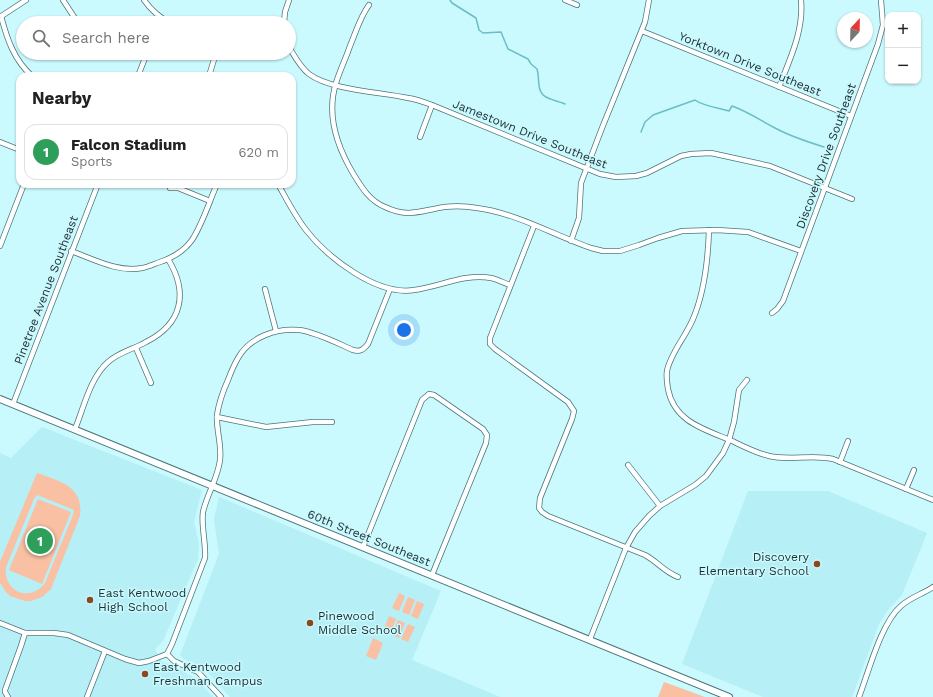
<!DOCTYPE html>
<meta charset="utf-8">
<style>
body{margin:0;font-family:"Work Sans",sans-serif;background:#f2f2f2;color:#222}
.controls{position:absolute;right:12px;top:12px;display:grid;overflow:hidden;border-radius:8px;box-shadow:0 1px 3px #0004}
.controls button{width:36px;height:36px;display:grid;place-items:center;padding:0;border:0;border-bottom:1px solid #e0e0e0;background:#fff;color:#222;font:20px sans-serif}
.compass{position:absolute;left:837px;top:12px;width:36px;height:36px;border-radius:50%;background:#fff;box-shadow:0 1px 3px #0004;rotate:22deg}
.you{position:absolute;left:404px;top:330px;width:14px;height:14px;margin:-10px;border:3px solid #fff;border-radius:50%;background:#1a73e8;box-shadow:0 0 0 6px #1a73e833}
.badge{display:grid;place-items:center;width:26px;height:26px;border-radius:50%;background:#b45309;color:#fff;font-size:13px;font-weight:700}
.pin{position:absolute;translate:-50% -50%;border:2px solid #fff;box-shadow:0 1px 4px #0006}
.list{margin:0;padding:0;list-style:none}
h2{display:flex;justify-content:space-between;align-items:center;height:52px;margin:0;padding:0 16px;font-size:17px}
h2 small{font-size:13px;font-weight:400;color:#767676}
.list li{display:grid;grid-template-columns:26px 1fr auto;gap:12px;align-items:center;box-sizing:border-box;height:56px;margin:0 8px 8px;padding:0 8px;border:1px solid #e0e0e0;border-radius:12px}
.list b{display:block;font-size:15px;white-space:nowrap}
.list p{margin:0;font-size:13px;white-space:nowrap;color:#767676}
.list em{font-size:13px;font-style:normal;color:#767676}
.icon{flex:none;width:22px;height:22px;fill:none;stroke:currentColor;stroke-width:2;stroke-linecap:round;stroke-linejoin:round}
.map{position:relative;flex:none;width:933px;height:697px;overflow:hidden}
.search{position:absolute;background:#fff;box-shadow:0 1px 3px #0004;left:16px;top:16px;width:280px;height:44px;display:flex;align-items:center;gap:10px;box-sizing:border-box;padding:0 14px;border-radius:22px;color:#767676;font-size:15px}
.panel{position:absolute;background:#fff;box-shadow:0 1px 3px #0004;left:16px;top:72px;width:280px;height:116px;border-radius:12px}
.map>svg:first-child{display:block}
.built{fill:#b6eff6}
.green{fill:#f9c0a3;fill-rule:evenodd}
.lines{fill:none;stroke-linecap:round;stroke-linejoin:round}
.stream{stroke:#6cbdc6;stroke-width:1.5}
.street-casing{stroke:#4b767b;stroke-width:6}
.secondary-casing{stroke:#4b767b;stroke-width:8}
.street{stroke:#fff;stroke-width:4.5}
.secondary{stroke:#fff;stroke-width:6}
.poi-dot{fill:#8c471e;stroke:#caf9fe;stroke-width:1.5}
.labels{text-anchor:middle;stroke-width:3;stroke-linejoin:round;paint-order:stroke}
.street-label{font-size:12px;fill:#1c2e31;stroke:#caf9fe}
.poi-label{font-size:12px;fill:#1c2e31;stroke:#caf9fe;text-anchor:start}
</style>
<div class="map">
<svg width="933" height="697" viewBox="0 0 933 697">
<rect width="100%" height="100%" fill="#caf9fe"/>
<g class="built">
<path d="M42 427 202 490 194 522 199 543 198 559 163 641 155 649 161 661 178 668 197 680 213 697H0V453L11 458Z"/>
<path d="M748 491H828L927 533 902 595 888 610 879 624 852 697H763L682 664Z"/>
<path d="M219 497 441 591 412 660 500 697H230L203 667 184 659 180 655 219 554 214 519Z"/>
</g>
<g class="green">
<path d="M37 473C59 481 84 486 80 516L51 589 42 597 31 601H25L10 596 6 592 0 583V562ZM37 495 74 510 73 515 45 583C30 603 3 592 6 567L34 499Z"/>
<path d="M38 499 71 512 42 584 9 570Z"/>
<path d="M399 593 405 596 399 611 392 608Z"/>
<path d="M408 597 415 600 409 615 402 612Z"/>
<path d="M417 601 424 604 418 619 411 616Z"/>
<path d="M389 616 396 619 390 634 383 631Z"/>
<path d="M398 620 405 623 399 638 392 635Z"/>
<path d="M408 624 415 627 408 642 401 639Z"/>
<path d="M373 638 383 643 376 660 366 656Z"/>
<path d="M664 682 705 697H658Z"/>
</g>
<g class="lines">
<g class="stream">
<path d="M450 0 452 3 476 18 479 30 483 33 501 32 508 49 528 59 531 64 537 69C539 75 538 80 539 85 540 100 554 99 565 104"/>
<path d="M641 132 645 122 653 115 695 100C703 106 719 108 729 111L732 106C749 112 761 121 777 129 792 137 808 142 824 147"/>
</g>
<defs>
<g id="street">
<path d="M63 0 78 23"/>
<path d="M144 0C151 10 159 17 170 23"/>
<path d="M565 0 577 5"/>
<path d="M369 5C360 17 356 32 350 46 346 58 340 70 336 83 326 115 337 147 354 175 362 188 370 201 385 207 408 218 420 211 444 207 454 206 466 206 477 208 516 213 554 235 591 248L603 251H620L639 245 658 238 682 231 717 230 748 232 801 251"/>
<path d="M1 16C7 39 14 60 32 76"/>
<path d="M0 17 26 0"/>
<path d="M284 23 285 12 289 0"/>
<path d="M642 31 851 116"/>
<path d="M289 47C295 57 300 67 309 74 330 90 381 92 408 98 416 99 424 102 432 105L600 174 616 177 636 176 647 173 681 156 691 154 711 153 770 166 852 199"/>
<path d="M138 76 147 53"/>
<path d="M209 76 216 53"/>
<path d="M779 87C790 59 804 30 801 0"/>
<path d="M420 137 432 105"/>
<path d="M0 142 20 150"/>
<path d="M278 184C287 200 295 216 306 230 328 258 377 296 414 290 439 287 465 273 491 278 497 279 504 283 510 285"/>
<path d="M170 188H178L210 201"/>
<path d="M534 226 490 338V344L495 349 568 402 574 411 572 419 540 498 539 508 542 512 548 516 645 555C658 562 663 571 678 577"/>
<path d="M709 230C708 260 705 291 693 319 686 336 670 354 667 371 666 377 667 383 668 389 674 421 703 429 730 440 743 446 756 453 769 456 790 461 812 454 833 459L933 500"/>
<path d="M571 241 579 218 581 183 602 128 645 22 649 0"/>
<path d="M0 246 24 184"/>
<path d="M71 251C93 259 119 273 142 268 148 267 154 264 160 262 172 258 184 251 192 240 203 223 209 202 217 184"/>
<path d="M265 289 276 331"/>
<path d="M772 313 777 309 783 301 878 44 883 25 881 0"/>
<path d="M136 348 151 383"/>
<path d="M13 404 98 184"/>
<path d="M217 417 266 427 313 422H332"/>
<path d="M75 429C84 407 90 378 108 362 119 352 134 349 146 342 182 324 189 293 168 259"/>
<path d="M840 462 848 441"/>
<path d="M628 465 660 506"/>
<path d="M906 489 914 470"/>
<path d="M363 547 422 400 429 394 434 395 483 429 487 435 486 443 432 575"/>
<path d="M0 623 25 633H54L68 635 125 659 139 663 149 661 167 654"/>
<path d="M590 639 626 548 635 532 649 516 660 506 695 485 706 476 723 453 729 440 734 422 739 390 747 380"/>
<path d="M167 654 172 644 205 558C206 542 201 526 203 512 207 494 218 478 220 460 222 445 216 430 217 415 219 402 223 391 228 380 231 372 234 365 238 358 250 337 276 328 299 330 316 332 337 343 353 350 360 352 363 350 368 344L390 289"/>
<path d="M167 654 174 661 198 672 221 697"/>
<path d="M8 697 5 692V690L21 646 25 633"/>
<path d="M87 697 105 651"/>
<path d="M859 697C869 671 881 623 901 606 911 597 923 594 933 587"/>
</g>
<path id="secondary" d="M0 399 729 697"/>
</defs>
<use href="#street" class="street-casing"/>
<use href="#secondary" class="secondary-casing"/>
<use href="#street" class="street"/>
<use href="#secondary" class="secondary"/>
</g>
<g class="poi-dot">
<circle cx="817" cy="564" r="4"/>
<circle cx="90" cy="600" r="4"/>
<circle cx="310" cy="623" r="4"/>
<circle cx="145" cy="674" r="4"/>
</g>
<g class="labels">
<g class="street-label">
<text transform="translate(750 64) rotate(22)" y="4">Yorktown Drive Southeast</text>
<text transform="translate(530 134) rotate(22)" y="4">Jamestown Drive Southeast</text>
<text transform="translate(826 156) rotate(-70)" y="4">Discovery Drive Southeast</text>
<text transform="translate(46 290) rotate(-69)" y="4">Pinetree Avenue Southeast</text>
<text transform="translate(369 538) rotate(22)" y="4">60th Street Southeast</text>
</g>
<g class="poi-label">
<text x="809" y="561" text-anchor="end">Discovery<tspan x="809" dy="14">Elementary School</tspan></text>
<text x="98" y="597">East Kentwood<tspan x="98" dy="14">High School</tspan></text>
<text x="318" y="620">Pinewood<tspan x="318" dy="14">Middle School</tspan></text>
<text x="153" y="671">East Kentwood<tspan x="153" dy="14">Freshman Campus</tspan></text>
</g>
</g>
</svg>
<div class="controls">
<button>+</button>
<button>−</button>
</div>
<svg class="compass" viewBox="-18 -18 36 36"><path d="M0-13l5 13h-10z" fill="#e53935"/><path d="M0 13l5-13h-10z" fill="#767676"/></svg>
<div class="you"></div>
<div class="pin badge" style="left:40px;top:541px;background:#2e9e5b">1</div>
<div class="search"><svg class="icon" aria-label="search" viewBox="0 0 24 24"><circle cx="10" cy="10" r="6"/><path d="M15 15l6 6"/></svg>Search here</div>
<section class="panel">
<h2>Nearby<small></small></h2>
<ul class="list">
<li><span class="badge" style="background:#2e9e5b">1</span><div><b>Falcon Stadium</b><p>Sports</p></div><em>620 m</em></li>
</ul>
</section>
</div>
